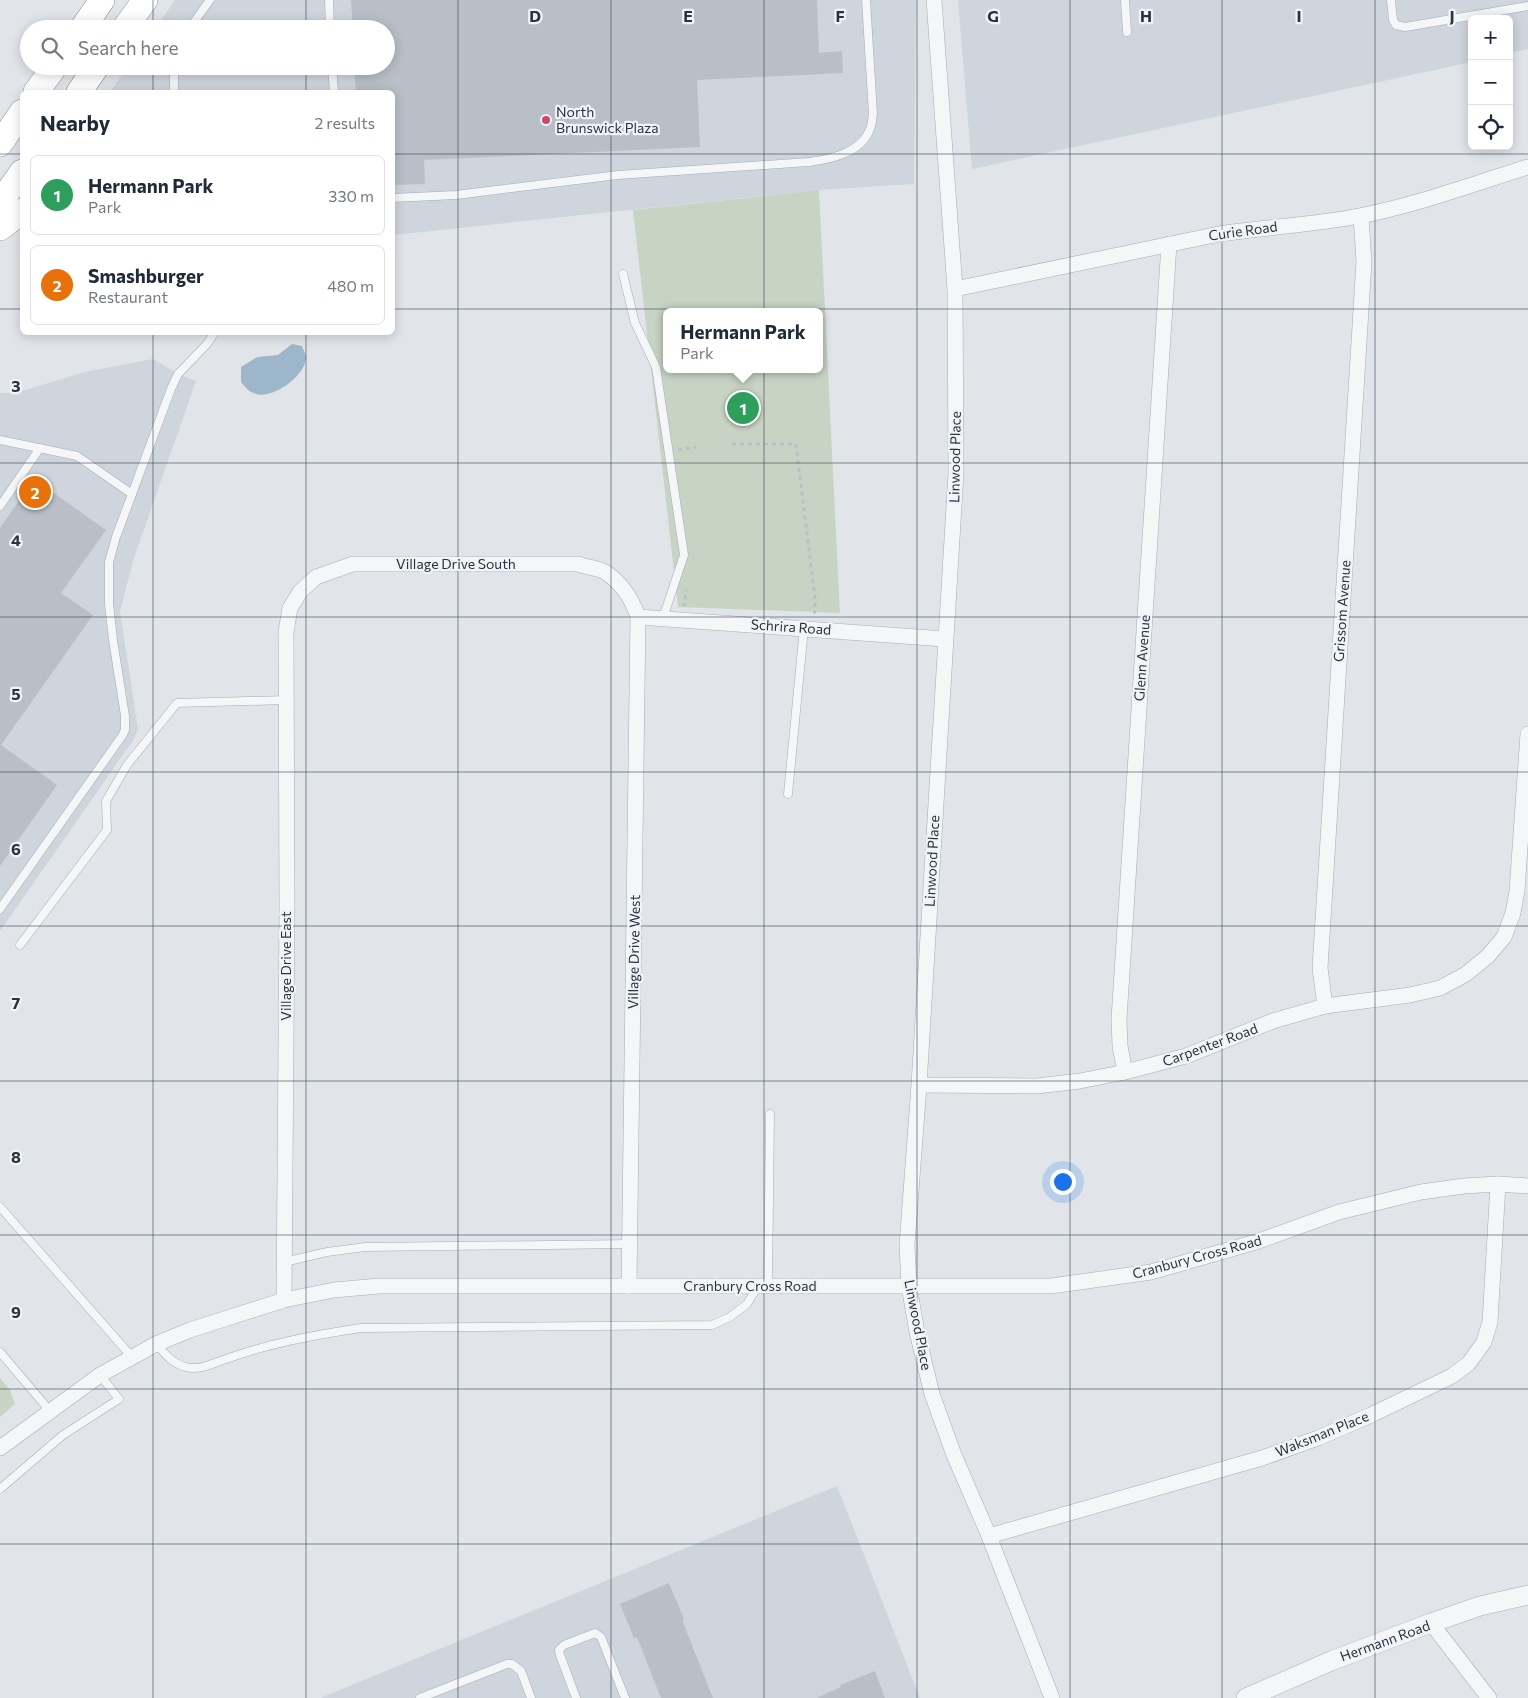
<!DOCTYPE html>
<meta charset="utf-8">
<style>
body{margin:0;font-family:Commissioner,sans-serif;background:#f6f6f7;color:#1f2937}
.controls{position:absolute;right:15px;top:15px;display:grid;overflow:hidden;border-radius:8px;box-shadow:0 2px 12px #0003}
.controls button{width:45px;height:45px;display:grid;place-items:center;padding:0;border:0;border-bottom:1px solid #e0e1e3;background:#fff;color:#1f2937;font:25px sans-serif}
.you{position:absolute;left:1062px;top:1181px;width:18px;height:18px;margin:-12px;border:4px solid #fff;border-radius:50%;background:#1a73e8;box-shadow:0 0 0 8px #1a73e833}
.badge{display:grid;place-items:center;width:32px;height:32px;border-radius:50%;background:#cd4867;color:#fff;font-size:16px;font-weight:700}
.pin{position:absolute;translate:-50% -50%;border:2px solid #fff;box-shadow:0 1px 5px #0006}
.popup{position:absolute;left:663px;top:308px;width:160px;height:65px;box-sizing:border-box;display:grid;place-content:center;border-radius:8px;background:#fff;filter:drop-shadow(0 1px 4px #0005);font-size:16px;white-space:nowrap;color:#747a83}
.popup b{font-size:19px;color:#1f2937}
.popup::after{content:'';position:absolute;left:50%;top:100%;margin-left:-10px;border:10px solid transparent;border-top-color:#fff}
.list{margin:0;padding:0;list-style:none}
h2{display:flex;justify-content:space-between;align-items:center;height:65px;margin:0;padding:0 20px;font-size:21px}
h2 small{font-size:16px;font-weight:400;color:#747a83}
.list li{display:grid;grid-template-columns:32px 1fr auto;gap:15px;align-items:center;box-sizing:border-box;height:80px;margin:0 10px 10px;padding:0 10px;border:1px solid #e0e1e3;border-radius:8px}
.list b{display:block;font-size:19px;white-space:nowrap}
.list p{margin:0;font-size:16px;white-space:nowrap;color:#747a83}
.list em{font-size:16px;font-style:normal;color:#747a83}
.icon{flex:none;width:28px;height:28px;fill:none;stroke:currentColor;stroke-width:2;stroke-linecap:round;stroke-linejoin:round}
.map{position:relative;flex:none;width:1528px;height:1698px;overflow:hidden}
.search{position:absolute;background:#fff;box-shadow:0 2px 12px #0003;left:20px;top:20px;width:375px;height:55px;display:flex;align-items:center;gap:12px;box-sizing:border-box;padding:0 18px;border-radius:28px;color:#747a83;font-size:19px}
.panel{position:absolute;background:#fff;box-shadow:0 2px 12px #0003;left:20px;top:90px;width:375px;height:245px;border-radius:8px}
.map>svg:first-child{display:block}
.built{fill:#cfd5dc}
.green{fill:#c8d4c3;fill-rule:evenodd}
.water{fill:#9db6c9}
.building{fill:#b9bfc7}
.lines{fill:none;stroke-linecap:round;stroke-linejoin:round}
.service-casing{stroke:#a6acb4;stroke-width:9}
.minor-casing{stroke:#a6acb4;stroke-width:16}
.tertiary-casing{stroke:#a6acb4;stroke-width:20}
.trunk-casing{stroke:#8994a0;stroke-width:26}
.path{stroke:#bbc0c5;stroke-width:3;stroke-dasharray:4 4;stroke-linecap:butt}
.service{stroke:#f4f6f8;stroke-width:8}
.minor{stroke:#f4f6f8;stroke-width:15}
.tertiary{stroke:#f4f6f8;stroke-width:19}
.trunk{stroke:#fff;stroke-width:25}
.grid{fill:none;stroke:#2a3441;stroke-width:1;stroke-opacity:0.55}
.poi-dot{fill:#cd4867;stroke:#f1f4f7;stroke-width:2}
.labels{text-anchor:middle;stroke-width:4.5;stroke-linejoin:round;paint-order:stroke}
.poi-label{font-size:14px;fill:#2a3441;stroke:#f1f4f7;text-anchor:start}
.street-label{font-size:14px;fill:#2a3441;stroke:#f1f4f7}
.grid-label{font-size:16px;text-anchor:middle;font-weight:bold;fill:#2a3441;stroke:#f1f4f7;stroke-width:4.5;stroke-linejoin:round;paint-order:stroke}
</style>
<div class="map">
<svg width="1528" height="1698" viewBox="0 0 1528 1698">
<rect width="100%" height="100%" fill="#e1e5ea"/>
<g class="built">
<path d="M175 0H916L914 184 819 190 393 235 392 92H110L128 66H386V29H155Z"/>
<path d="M958 0H1528V49L1509 53V19H1472V62L972 169Z"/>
<path d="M153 359 178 374 196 381 134 558 120 611 138 729 134 739 0 931V393H15L85 372Z"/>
<path d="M837 1486 920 1698H320Z"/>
</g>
<g class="green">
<path d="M819 190 840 613 678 607 633 210ZM667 312H819V369H667Z"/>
<path d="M0 1378 10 1390 15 1404 0 1417Z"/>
</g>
<path class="water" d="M292 344 302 346C303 349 306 354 306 357 306 376 273 399 256 394 249 392 245 387 241 382V367L257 357 278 355Z"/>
<g class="building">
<path d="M351 0H817L819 53 842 51 843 73 697 80 700 147 424 160 425 184 392 185V92H356L354 66H386V29H353Z"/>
<path d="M34 479 106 530 61 593 93 615 1 745 57 785 0 866V528Z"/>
<path d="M669 1583 684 1619 682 1620 713 1698H661L637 1637 634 1638 620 1604Z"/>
<path d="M875 1671 885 1698H816L841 1687 840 1685Z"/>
</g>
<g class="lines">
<defs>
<g id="service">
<path d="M329 0 330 29"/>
<path d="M1125 0 1127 32"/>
<path d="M1391 0 1393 20 1396 25 1405 27 1528 6"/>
<path d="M189 29 210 0"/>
<path d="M332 66 334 92"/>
<path d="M174 92V66"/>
<path d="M392 198 456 195 618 175 809 162C831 159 861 153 870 129 872 125 872 119 873 114L866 0"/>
<path d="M623 274 635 323 656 367 684 555 663 618"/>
<path d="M0 440 77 456 132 494"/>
<path d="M0 506 40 448"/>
<path d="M788 794 804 628"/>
<path d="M0 909 122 736 125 730V716L113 640 109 604V562L116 537 171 389 178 374 207 344 215 332"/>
<path d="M20 945 107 830 106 801 127 765 177 703 286 700"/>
<path d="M0 1207 132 1357"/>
<path d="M284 1262 327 1252 365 1247 630 1244"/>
<path d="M768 1286 770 1114"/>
<path d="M156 1344C165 1354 173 1364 186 1367 199 1371 214 1363 226 1359 270 1343 315 1335 361 1328L712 1325 730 1317 747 1304 758 1286"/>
<path d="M0 1352 50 1411"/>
<path d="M0 1489 63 1435 119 1399 100 1375"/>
<path d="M420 1698 507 1664H512L521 1671 531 1698"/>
<path d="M576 1698 560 1655 559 1650 564 1645 595 1633 601 1637 625 1698"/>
</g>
<g id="minor">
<path d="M934 0 955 289 956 473 919 1085 907 1245 909 1286 917 1332 932 1394 954 1455 989 1536 1052 1698"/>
<path d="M955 289 1219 234C1266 227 1313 225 1359 216 1417 205 1472 184 1528 167"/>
<path d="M638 617 945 639"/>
<path d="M1325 1006 1320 968 1364 262 1361 216"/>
<path d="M1125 1072 1120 1046 1119 1019 1169 244"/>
<path d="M919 1085 1037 1086 1080 1081 1125 1072 1186 1056 1273 1021 1325 1006 1410 995 1440 988 1466 974 1488 956 1504 937 1513 913 1517 891 1528 734"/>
<path d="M284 1300 287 912 286 632 290 608 300 592 316 577 353 564H578C586 567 598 568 605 572 622 583 632 599 638 617L629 1286"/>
<path d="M0 1448 100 1375 156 1344 190 1330 284 1300 334 1290 379 1286H1051L1151 1272 1256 1242 1339 1212 1421 1192 1464 1186 1498 1184 1528 1186"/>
<path d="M989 1536 1262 1458 1318 1438 1371 1415 1452 1376 1469 1363 1484 1342 1490 1322 1498 1184"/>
<path d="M1431 1623 1489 1698"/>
</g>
<path id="tertiary" d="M1246 1698 1331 1661 1431 1623 1480 1606 1528 1595"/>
<g id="trunk">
<path d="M82 29 102 0"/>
<path d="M124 29 145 0"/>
<path d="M36 92 55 66"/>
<path d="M79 92 97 66"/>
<path d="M0 144 22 112"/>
<path d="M0 203 22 172"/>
<path d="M0 228 22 211"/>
</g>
</defs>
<use href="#service" class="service-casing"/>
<use href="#minor" class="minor-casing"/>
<use href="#tertiary" class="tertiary-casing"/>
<use href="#trunk" class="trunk-casing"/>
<g class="path">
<path d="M667 359V352"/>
<path d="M732 444H796L815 598V612H813"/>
<path d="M678 450 696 447"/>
<path d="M684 607 686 590"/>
</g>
<use href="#service" class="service"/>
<use href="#minor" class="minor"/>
<use href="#tertiary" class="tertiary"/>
<use href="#trunk" class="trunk"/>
</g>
<path class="grid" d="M153 0V29M306 0V29M458 0V1698M611 0V1698M764 0V1698M917 0V1698M1070 0V1698M1222 0V1698M1375 0V1698M153 66V92M306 66V92M0 154H22M392 154H1528M0 309H22M392 309H1528M153 332V1698M306 332V1698M0 463H1528M0 617H1528M0 772H1528M0 926H1528M0 1081H1528M0 1235H1528M0 1389H1528M0 1544H1528"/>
<circle class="poi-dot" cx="546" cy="120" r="5"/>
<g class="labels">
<g class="poi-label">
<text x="556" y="117">North<tspan x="556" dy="16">Brunswick Plaza</tspan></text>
</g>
<g class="street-label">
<text transform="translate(1243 231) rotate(-8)" y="5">Curie Road</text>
<text transform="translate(955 457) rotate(-89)" y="5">Linwood Place</text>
<text x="456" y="569">Village Drive South</text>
<text transform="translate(1342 611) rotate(-86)" y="5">Grissom Avenue</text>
<text transform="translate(791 627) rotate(4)" y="5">Schrira Road</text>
<text transform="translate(1142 658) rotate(-86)" y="5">Glenn Avenue</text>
<text transform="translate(932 861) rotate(-87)" y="5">Linwood Place</text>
<text transform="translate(634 952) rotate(-89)" y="5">Village Drive West</text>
<text transform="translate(286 966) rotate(-90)" y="5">Village Drive East</text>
<text transform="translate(1210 1045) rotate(-20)" y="5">Carpenter Road</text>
<text transform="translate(1197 1257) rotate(-15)" y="5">Cranbury Cross Road</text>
<text x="750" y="1291">Cranbury Cross Road</text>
<text transform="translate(918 1325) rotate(79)" y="5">Linwood Place</text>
<text transform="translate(1322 1434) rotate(-22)" y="5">Waksman Place</text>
<text transform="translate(1385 1641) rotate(-20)" y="5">Hermann Road</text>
</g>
</g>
<g class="grid-label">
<text x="535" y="22">D</text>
<text x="688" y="22">E</text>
<text x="840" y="22">F</text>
<text x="993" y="22">G</text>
<text x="1146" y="22">H</text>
<text x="1299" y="22">I</text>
<text x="1452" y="22">J</text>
<text x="16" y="392">3</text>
<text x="16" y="546">4</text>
<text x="16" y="700">5</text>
<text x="16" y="855">6</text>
<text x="16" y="1009">7</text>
<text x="16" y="1163">8</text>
<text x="16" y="1318">9</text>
</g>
</svg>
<div class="controls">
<button>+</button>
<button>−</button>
<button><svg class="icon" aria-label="locate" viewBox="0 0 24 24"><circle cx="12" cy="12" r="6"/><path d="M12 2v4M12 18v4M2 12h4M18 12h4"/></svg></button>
</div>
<div class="you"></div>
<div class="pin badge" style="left:743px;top:408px;background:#2e9e5b">1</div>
<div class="popup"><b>Hermann Park</b>Park</div>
<div class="pin badge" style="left:35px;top:492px;background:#e8710a">2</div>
<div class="search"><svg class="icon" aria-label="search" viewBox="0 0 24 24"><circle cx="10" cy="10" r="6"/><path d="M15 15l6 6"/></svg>Search here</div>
<section class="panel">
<h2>Nearby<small>2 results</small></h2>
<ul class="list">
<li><span class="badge" style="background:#2e9e5b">1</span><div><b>Hermann Park</b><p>Park</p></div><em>330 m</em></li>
<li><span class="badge" style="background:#e8710a">2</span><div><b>Smashburger</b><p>Restaurant</p></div><em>480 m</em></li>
</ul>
</section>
</div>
